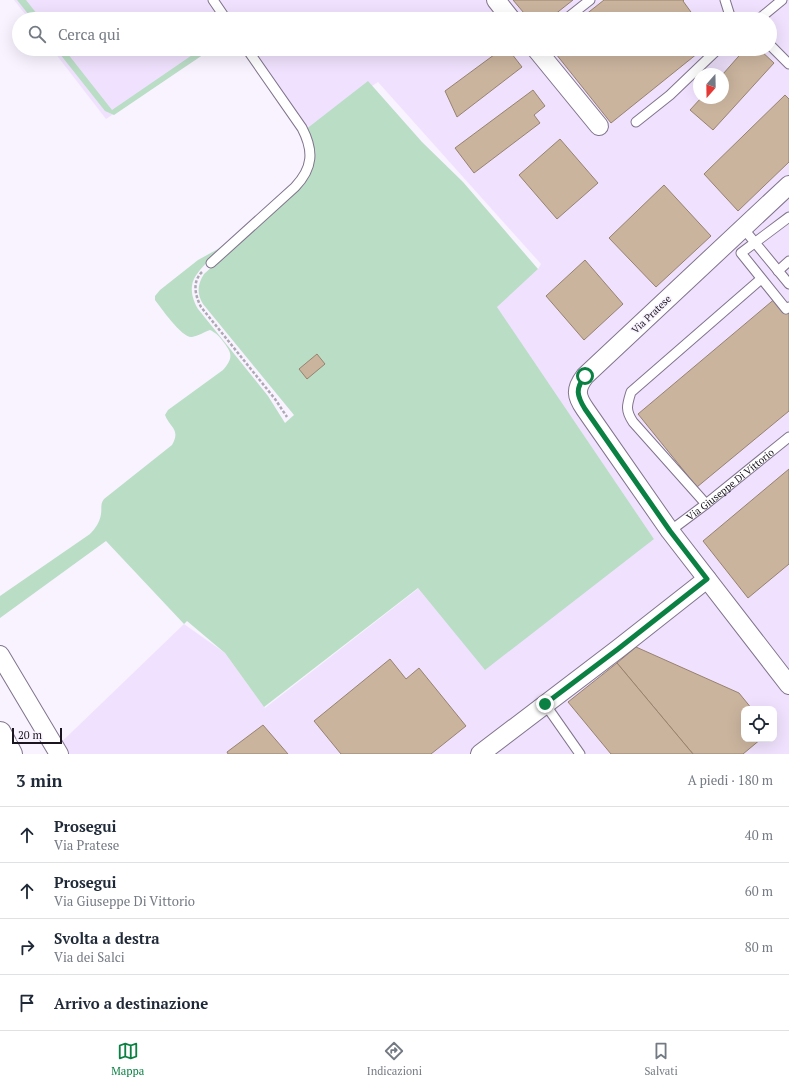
<!DOCTYPE html>
<html lang="it">
<meta charset="utf-8">
<style>
body{margin:0;font-family:"PT Serif",serif;background:#f6f6f7;color:#1f2937}
.controls{position:absolute;right:12px;bottom:12px;display:grid;overflow:hidden;border-radius:8px;box-shadow:0 4px 16px #0002}
.controls button{width:36px;height:36px;display:grid;place-items:center;padding:0;border:0;border-bottom:1px solid #e0e1e3;background:#fff;color:#1f2937;font:20px sans-serif}
.compass{position:absolute;left:693px;top:68px;width:36px;height:36px;border-radius:50%;background:#fff;box-shadow:0 4px 16px #0002;rotate:200deg}
.scale{position:absolute;left:12px;bottom:10px;width:50px;box-sizing:border-box;padding-left:4px;border:2px solid #1a151f;border-top:0;font-size:11px;line-height:14px;white-space:nowrap;color:#1a151f;-webkit-text-stroke:3px #f8f3fe;paint-order:stroke}
.stop{position:absolute;width:12px;height:12px;margin:-9px;border:3px solid #0b8043;border-radius:50%;background:#fff}
.stop.end{background:#0b8043;border-color:#fff;box-shadow:0 1px 4px #0008}
.list{margin:0;padding:0;list-style:none}
h2{display:flex;justify-content:space-between;align-items:center;height:52px;margin:0;padding:0 16px;font-size:17px}
h2 small{font-size:13px;font-weight:400;color:#747a83}
.list li{display:grid;grid-template-columns:26px 1fr auto;gap:12px;align-items:center;box-sizing:border-box;height:56px;padding:0 16px;border-top:1px solid #e0e1e3}
.list b{display:block;font-size:15px;white-space:nowrap}
.list p{margin:0;font-size:13px;white-space:nowrap;color:#747a83}
.list em{font-size:13px;font-style:normal;color:#747a83}
.icon{flex:none;width:22px;height:22px;fill:none;stroke:currentColor;stroke-width:2;stroke-linecap:round;stroke-linejoin:round}
.map{position:relative;flex:none;width:789px;height:754px;overflow:hidden}
.search{position:absolute;background:#fff;box-shadow:0 4px 16px #0002;left:12px;right:12px;top:12px;height:44px;display:flex;align-items:center;gap:10px;box-sizing:border-box;padding:0 14px;border-radius:22px;color:#747a83;font-size:15px}
.sheet{height:276px;background:#fff}
nav{display:flex;justify-content:space-around;align-items:center;box-sizing:border-box;height:56px;border-top:1px solid #e0e1e3;background:#fff;font-size:11px;color:#747a83}
nav a{display:grid;justify-items:center;gap:2px}
nav .on{color:#0b8043}
.map>svg:first-child{display:block}
.built{fill:#f0e2fe;fill-rule:evenodd}
.green{fill:#baddc6}
.building{fill:#cab49e;stroke:#97826e}
.lines{fill:none;stroke-linecap:round;stroke-linejoin:round}
.service-casing{stroke:#80748c;stroke-width:11}
.minor-casing{stroke:#80748c;stroke-width:20}
.motorway-casing{stroke:#80748c;stroke-width:24}
.path{stroke:#ada8b3;stroke-width:2.5;stroke-dasharray:3 2;stroke-linecap:butt}
.service{stroke:#fff;stroke-width:9}
.minor{stroke:#fff;stroke-width:18}
.motorway{stroke:#fff;stroke-width:22}
.route{stroke:#0b8043;stroke-width:5}
.labels{text-anchor:middle;stroke-width:3;stroke-linejoin:round;paint-order:stroke}
.street-label{font-size:10px;fill:#1a151f;stroke:#f8f3fe}
</style>
<div class="map">
<svg width="789" height="754" viewBox="0 0 789 754">
<rect width="100%" height="100%" fill="#f8f3fe"/>
<g class="built">
<path d="M14 0H789V754H49L184 624 225 653 265 708 419 588 654 539 496 306 538 269 541 264 378 82 307 129 246 49H770V19H29ZM699 74H723V98H699ZM744 709H774V739H744Z"/>
<path d="M52 49H212L106 119Z"/>
</g>
<g class="green">
<path d="M17 0H26L41 19H32Z"/>
<path d="M56 49H64L112 110 201 49H216L207 52 114 115 105 111Z"/>
<path d="M235 49H243C254 65 265 81 276 97 287 113 304 133 305 153 306 161 303 169 299 176 292 187 281 195 271 204 250 223 227 240 208 261 202 268 193 276 192 286 191 294 194 302 198 309L268 396 285 423 294 415 203 304C197 294 197 285 204 274L293 194C313 170 319 159 305 130L368 81 422 142 463 182 538 269 497 307 654 539 485 670 418 588 264 707 225 653 187 621 184 624 106 541 0 618V596L90 534C95 529 100 522 101 514 102 508 100 504 104 499L172 445C181 429 170 428 165 415L168 410 223 370C234 357 232 353 222 340 218 335 216 333 210 330 204 332 198 336 192 337 183 339 161 308 155 300V296L160 290 198 260 218 249 232 238 291 184C299 175 306 164 305 151 302 129 275 96 262 77 258 71 254 62 248 57 245 53 239 51 235 49Z"/>
</g>
<g class="building">
<path d="M513 0H573L549 19H529Z"/>
<path d="M604 0H684L683 1 696 19H580Z"/>
<path d="M502 49H508L522 67 457 117 445 91Z"/>
<path d="M552 49H703L611 123Z"/>
<path d="M745 49H759L774 63 713 130 690 110 701 98H723V74Z"/>
<path d="M533 90 545 106 534 115 540 123 474 173 455 148Z"/>
<path d="M785 95 789 99V162L738 211 704 174Z"/>
<path d="M560 139 598 183 557 219 519 175Z"/>
<path d="M664 185 711 236 656 287 609 238Z"/>
<path d="M585 260 623 304 584 340 546 296Z"/>
<path d="M777 297 789 313V411L697 487 638 414Z"/>
<path d="M317 354 325 364 307 379 299 369Z"/>
<path d="M789 469V564L748 598 703 541Z"/>
<path d="M636 647 739 693 752 709H744V739H761L743 754H693L617 663Z"/>
<path d="M390 659 406 679 419 668 466 726 431 754H341L314 721Z"/>
<path d="M617 663 693 754H611L568 702Z"/>
<path d="M263 725 288 754H228L227 752Z"/>
</g>
<g class="lines">
<defs>
<g id="service">
<path d="M213 0 226 19"/>
<path d="M725 0 731 19"/>
<path d="M566 19 590 0"/>
<path d="M759 19 782 0"/>
<path d="M770 45 789 64"/>
<path d="M636 122 670 95 718 49"/>
<path d="M789 217 741 253 786 309 789 307"/>
<path d="M743 228 789 284"/>
<path d="M211 263 295 187C313 168 314 151 302 128L247 49"/>
<path d="M778 271 789 261"/>
<path d="M706 504 633 422C625 410 627 405 631 392L761 279"/>
<path id="s1" d="M670 531 706 504 789 437"/>
<path d="M545 704 580 754"/>
</g>
<g id="minor">
<path d="M496 0 511 19"/>
<path d="M536 49 599 126"/>
<path d="M789 185 585 376C575 389 576 396 585 409L670 531 789 685"/>
<path d="M0 655 59 754"/>
<path d="M480 754 618 649 707 579"/>
</g>
<path id="motorway" d="M0 733 11 754"/>
</defs>
<use href="#service" class="service-casing"/>
<use href="#minor" class="minor-casing"/>
<use href="#motorway" class="motorway-casing"/>
<path class="path" d="M202 272C192 282 195 295 201 307L275 399 287 417"/>
<use href="#service" class="service"/>
<use href="#minor" class="minor"/>
<use href="#motorway" class="motorway"/>
</g>
<g class="lines">
<path class="route" d="M545 704 618 649 707 579 670 531 585 409C577 396 575 389 585 376"/>
</g>
<g class="labels">
<g class="street-label">
<text transform="translate(651 314) rotate(-44)" y="4">Via Pratese</text>
<text dy="4" stroke="none"><textPath href="#s1" startOffset="76">Via Giuseppe Di Vittorio</textPath></text>
</g>
</g>
</svg>
<div class="controls">
<button><svg class="icon" aria-label="locate" viewBox="0 0 24 24"><circle cx="12" cy="12" r="6"/><path d="M12 2v4M12 18v4M2 12h4M18 12h4"/></svg></button>
</div>
<svg class="compass" viewBox="-18 -18 36 36"><path d="M0-13l5 13h-10z" fill="#e53935"/><path d="M0 13l5-13h-10z" fill="#747a83"/></svg>
<div class="scale">20 m</div>
<div class="stop" style="left:585px;top:376px"></div>
<div class="stop end" style="left:545px;top:704px"></div>
<div class="search"><svg class="icon" aria-label="search" viewBox="0 0 24 24"><circle cx="10" cy="10" r="6"/><path d="M15 15l6 6"/></svg>Cerca qui</div>
</div>
<section class="sheet">
<h2>3 min<small>A piedi · 180 m</small></h2>
<ul class="list">
<li><svg class="icon" aria-label="ahead" viewBox="0 0 24 24"><path d="M12 20V5M6 11l6-6 6 6"/></svg><div><b>Prosegui</b><p>Via Pratese</p></div><em>40 m</em></li>
<li><svg class="icon" aria-label="ahead" viewBox="0 0 24 24"><path d="M12 20V5M6 11l6-6 6 6"/></svg><div><b>Prosegui</b><p>Via Giuseppe Di Vittorio</p></div><em>60 m</em></li>
<li><svg class="icon" aria-label="right" viewBox="0 0 24 24"><path d="M7 20v-9h11M14 6l5 5-5 5"/></svg><div><b>Svolta a destra</b><p>Via dei Salci</p></div><em>80 m</em></li>
<li><svg class="icon" aria-label="arrive" viewBox="0 0 24 24"><path d="M6 21V4h12l-3 4 3 4H6"/></svg><div><b>Arrivo a destinazione</b></div></li>
</ul>
</section>
<nav>
<a class="on"><svg class="icon" aria-label="map" viewBox="0 0 24 24"><path d="M3 6l6-2 6 2 6-2v14l-6 2-6-2-6 2zM9 4v14M15 6v14"/></svg>Mappa</a>
<a><svg class="icon" aria-label="directions" viewBox="0 0 24 24"><path d="M12 3l9 9-9 9-9-9zM9 14v-3h6M13 9l2 2-2 2"/></svg>Indicazioni</a>
<a><svg class="icon" aria-label="saved" viewBox="0 0 24 24"><path d="M7 4h10v16l-5-4-5 4z"/></svg>Salvati</a>
</nav>
